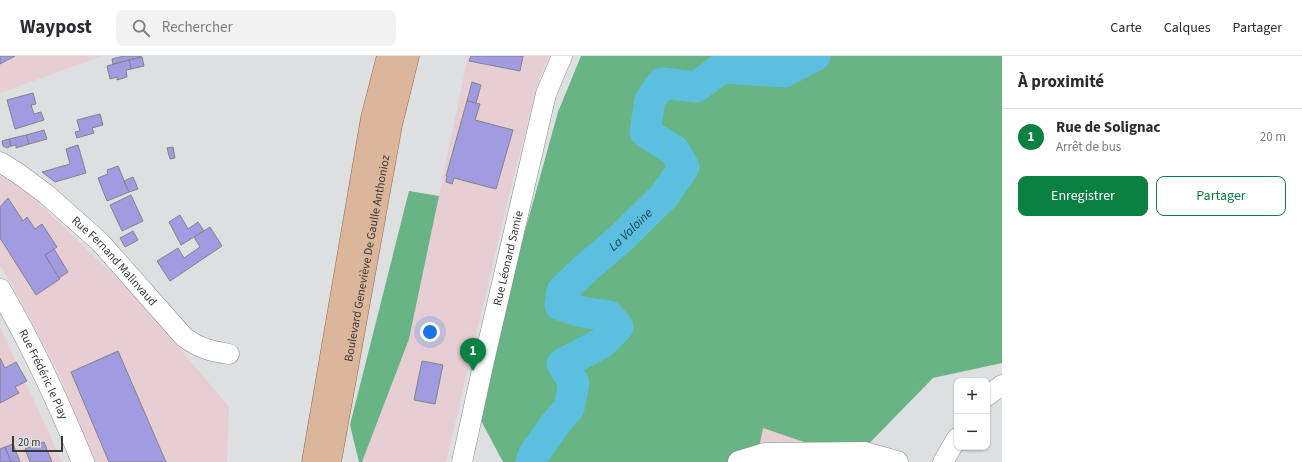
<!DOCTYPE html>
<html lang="fr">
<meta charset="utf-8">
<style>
body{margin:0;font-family:"Source Sans 3",sans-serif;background:#f2f2f3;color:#2b2b33}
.controls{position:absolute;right:12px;bottom:12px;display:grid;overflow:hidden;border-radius:8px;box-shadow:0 1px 3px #0004}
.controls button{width:36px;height:36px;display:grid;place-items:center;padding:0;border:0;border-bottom:1px solid #e1e1e2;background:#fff;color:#2b2b33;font:20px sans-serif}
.scale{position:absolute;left:12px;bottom:10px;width:51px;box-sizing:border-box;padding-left:4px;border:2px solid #383839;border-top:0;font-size:11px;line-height:14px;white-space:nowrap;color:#383839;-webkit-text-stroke:3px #dedfe0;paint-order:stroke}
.you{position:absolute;left:430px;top:276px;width:14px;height:14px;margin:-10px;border:3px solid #fff;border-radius:50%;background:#1a73e8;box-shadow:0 0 0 6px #1a73e833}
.badge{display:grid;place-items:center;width:26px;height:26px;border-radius:50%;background:#0b8043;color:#fff;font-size:13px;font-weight:700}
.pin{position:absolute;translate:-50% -33px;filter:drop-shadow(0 1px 2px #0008)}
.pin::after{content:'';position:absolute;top:21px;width:14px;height:12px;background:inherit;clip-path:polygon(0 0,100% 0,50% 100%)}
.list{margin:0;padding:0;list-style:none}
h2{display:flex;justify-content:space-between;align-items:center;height:52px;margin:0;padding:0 16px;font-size:17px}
h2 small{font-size:13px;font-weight:400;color:#7c7c81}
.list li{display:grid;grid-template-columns:26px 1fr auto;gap:12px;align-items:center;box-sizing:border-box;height:56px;padding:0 16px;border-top:1px solid #e1e1e2}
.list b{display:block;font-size:15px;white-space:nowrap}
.list p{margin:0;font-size:13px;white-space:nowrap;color:#7c7c81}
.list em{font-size:13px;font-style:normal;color:#7c7c81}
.actions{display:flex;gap:8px;padding:12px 16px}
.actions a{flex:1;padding:9px 0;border:1px solid #0b8043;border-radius:8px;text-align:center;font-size:14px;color:#0b8043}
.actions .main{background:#0b8043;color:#fff}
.icon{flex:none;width:22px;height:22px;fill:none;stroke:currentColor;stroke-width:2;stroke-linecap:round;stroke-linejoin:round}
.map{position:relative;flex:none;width:1002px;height:406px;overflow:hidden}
header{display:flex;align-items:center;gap:24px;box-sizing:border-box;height:56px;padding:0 20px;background:#fff;border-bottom:1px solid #e1e1e2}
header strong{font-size:19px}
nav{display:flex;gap:22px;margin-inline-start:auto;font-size:14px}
.search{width:280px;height:36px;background:#f2f2f3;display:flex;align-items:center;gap:10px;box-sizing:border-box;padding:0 14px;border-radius:8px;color:#7c7c81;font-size:15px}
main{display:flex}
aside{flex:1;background:#fff}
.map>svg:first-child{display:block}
.industrial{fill:#e7cdd4}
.forest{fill:#68b485}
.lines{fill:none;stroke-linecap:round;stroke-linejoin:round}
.river{stroke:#5cbfdf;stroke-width:31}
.building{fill:#a19be2;stroke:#848486}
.street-casing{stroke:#8e8e90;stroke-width:21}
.secondary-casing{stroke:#8e8e90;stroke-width:23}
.primary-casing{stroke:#936a4d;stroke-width:23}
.street{stroke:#fff;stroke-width:20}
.secondary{stroke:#fff;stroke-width:22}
.primary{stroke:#dcb69b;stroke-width:22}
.labels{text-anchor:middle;stroke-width:3;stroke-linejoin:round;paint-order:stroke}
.street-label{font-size:12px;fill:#383839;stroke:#dedfe0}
.water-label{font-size:13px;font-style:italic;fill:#123f4d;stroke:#dedfe0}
</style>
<header>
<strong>Waypost</strong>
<div class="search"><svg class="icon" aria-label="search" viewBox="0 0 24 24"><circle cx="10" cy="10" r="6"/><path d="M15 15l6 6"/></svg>Rechercher</div>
<nav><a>Carte</a><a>Calques</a><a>Partager</a></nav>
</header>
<main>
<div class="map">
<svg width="1002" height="406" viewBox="0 0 1002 406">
<rect width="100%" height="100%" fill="#dedfe0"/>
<g class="industrial">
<path d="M0 0H102L0 37Z"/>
<path d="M468 0H549L538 27 510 135 446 406H362L409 283Z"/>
<path d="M0 120 26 135 137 242 229 351 227 406H95L58 316 16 236 0 209Z"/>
<path d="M0 271 62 406H0Z"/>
<path d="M763 371 854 403 756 406Z"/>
</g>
<g class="forest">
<path d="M581 0H1002V307L933 322 854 403 763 372 756 406H503L477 357 522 186 558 56Z"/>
<path d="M409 135 439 140 409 283 362 406H359L350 369Z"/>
</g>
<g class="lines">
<path class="river" id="s1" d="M531 406 534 398 556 367 569 352 574 327 562 308 602 287 618 271 609 260 582 256 560 249 562 235 586 212 619 184 664 140 684 111 675 95 645 76 650 44 662 27 696 31 722 12 784 16 815 0"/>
</g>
<g class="building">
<path d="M0 0H15L0 8Z"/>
<path d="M124 0H141V1L113 8 112 3Z"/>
<path d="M471 0H523L520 15 469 5Z"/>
<path d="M142 1 144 10 131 13 129 4Z"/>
<path d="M129 4 131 13 126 14 127 21 117 24V21L110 23 107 10Z"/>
<path d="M472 26 481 29 476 47 467 45Z"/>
<path d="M33 37 36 48 31 49 34 58 41 56 44 64 15 73 7 44Z"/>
<path d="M467 45 480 48 475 64 513 74 496 133 454 122 452 128 446 126 447 120H446Z"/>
<path d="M100 58 103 69 92 72 94 77 77 82 75 76 80 75 77 64Z"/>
<path d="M44 74 47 83 29 88 26 79Z"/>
<path d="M26 79 29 88 16 92V89L11 90 9 83Z"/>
<path d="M9 83 11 90 7 92 3 90 2 85Z"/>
<path d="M78 89 86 117 55 126 42 116 70 108 66 93Z"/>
<path d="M173 91 175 102 170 103 167 92Z"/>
<path d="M118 110 129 136 107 145 98 122 108 118 107 114Z"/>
<path d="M133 121 138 133 129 136 124 125Z"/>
<path d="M131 139 143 165 122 175 110 149Z"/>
<path d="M8 142 23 165 27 161 35 173 42 168 57 191 45 199 60 223 36 239 0 182V151Z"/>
<path d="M180 159 188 173 198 166 204 175 181 189 169 166Z"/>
<path d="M210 171 222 190 170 225 157 205 178 192 184 202 200 191 194 181Z"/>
<path d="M133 175 138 184 125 191 120 182Z"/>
<path d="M54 193 68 216 59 222 45 199Z"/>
<path d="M118 295 166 406H109L71 316Z"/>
<path d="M0 302 5 312 16 306 27 325 15 331 19 337 0 347Z"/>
<path d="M422 305 443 309 435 348 414 344Z"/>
<path d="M44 386 52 406H30L25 393Z"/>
<path d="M13 388 20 406H11L5 391Z"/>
<path d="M5 391 11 406H0V393Z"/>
</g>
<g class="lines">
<defs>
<g id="street">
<path id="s2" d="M0 106 19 118 46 138 100 186 184 281C199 292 210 295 229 298"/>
<path d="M987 340 1002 329"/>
<path id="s3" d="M462 406 484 305 546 38 562 0"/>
<path d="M943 406 957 382"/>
</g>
<g id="secondary">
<path id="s4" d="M0 234C32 289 59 347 83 406"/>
<path d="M739 406 765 398 865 397 897 406"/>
</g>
<g id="primary">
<path d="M313 406 372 62 388 0"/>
<path id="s5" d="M330 406 391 69 408 0"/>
</g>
</defs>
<use href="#street" class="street-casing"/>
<use href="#secondary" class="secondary-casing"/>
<use href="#primary" class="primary-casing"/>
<use href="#street" class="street"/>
<use href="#secondary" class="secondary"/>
<use href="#primary" class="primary"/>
</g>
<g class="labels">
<g class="street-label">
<text dy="4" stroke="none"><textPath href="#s5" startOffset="207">Boulevard Geneviève De Gaulle Anthonioz</textPath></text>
<text dy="4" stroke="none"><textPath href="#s3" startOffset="209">Rue Léonard Samie</textPath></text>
<text dy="4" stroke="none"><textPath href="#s2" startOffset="152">Rue Fernand Malinvaud</textPath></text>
<text dy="4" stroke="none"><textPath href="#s4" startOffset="95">Rue Frédéric le Play</textPath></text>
</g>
<g class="water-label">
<text dy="5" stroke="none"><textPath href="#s1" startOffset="353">La Valoine</textPath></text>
</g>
</g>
</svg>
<div class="controls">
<button>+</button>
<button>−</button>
</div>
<div class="scale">20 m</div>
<div class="you"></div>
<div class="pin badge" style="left:473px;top:315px">1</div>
</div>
<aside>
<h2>À proximité<small></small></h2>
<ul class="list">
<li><span class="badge">1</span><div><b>Rue de Solignac</b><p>Arrêt de bus</p></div><em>20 m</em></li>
</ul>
<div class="actions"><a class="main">Enregistrer</a><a>Partager</a></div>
</aside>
</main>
